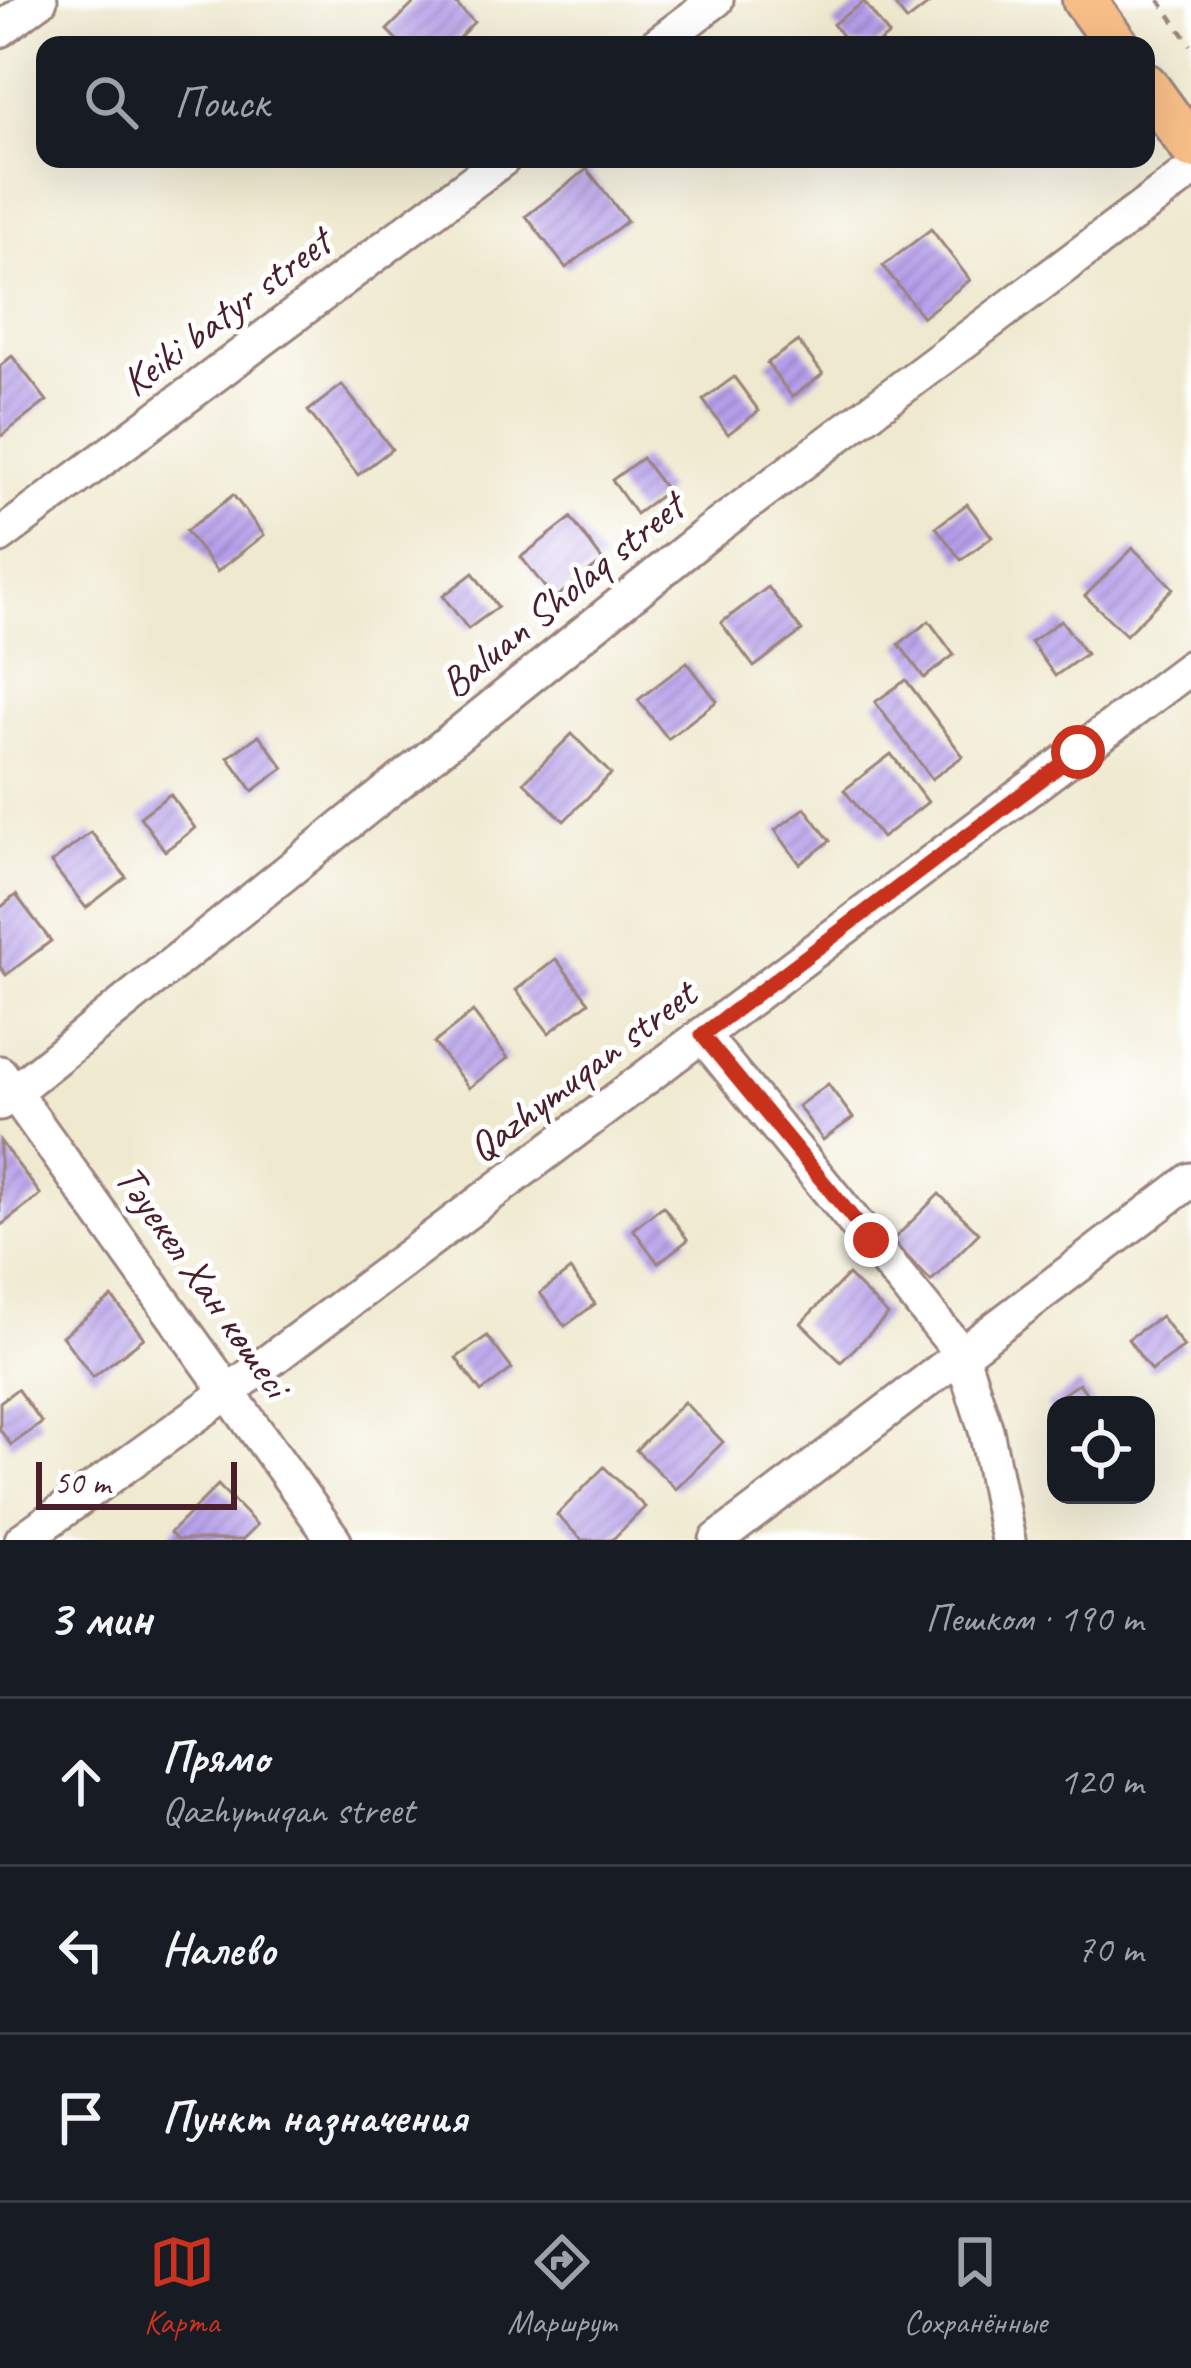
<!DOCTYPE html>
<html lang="ru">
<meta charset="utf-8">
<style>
body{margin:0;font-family:Caveat,sans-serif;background:#20242c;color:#f1f3f6}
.controls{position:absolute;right:36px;bottom:36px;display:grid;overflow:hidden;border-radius:24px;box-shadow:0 12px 48px #0002}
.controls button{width:108px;height:108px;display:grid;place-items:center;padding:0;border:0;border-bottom:3px solid #363941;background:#171b24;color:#f1f3f6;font:60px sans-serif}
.scale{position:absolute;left:36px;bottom:30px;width:201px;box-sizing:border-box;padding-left:12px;border:6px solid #4a1f2b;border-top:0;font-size:33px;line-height:42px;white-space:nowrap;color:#4a1f2b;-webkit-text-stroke:9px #fff;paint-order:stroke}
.stop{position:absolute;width:36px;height:36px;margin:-27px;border:9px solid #c8321e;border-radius:50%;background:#fff}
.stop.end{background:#c8321e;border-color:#fff;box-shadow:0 3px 12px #0008}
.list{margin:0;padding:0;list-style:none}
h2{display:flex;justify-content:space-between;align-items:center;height:156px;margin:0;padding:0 48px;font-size:51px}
h2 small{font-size:39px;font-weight:400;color:#9ea1a6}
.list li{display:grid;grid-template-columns:78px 1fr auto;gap:36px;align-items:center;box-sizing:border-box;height:168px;padding:0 48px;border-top:3px solid #363941}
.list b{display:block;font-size:45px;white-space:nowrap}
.list p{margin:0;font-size:39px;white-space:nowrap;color:#9ea1a6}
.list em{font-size:39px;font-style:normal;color:#9ea1a6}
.icon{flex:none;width:66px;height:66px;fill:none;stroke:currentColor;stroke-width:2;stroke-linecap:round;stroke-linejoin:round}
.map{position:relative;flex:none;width:1191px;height:1540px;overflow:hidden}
.search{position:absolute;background:#171b24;box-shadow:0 12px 48px #0002;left:36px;right:36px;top:36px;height:132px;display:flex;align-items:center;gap:30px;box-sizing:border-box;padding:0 42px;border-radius:24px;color:#9ea1a6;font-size:45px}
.sheet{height:660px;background:#171b24}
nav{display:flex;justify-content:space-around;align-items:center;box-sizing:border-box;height:168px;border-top:3px solid #363941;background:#171b24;font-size:33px;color:#9ea1a6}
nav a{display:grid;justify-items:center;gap:6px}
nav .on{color:#c8321e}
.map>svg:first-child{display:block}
.building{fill:url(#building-hatch)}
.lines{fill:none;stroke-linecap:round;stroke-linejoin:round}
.minor-casing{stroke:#9c847d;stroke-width:39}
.major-casing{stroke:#9c847d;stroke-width:48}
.path{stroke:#9c847d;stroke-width:4.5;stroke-dasharray:9 9;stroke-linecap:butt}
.minor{stroke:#fff;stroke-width:33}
.major{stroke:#f7be88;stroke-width:42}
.route{stroke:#c8321e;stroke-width:15}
.labels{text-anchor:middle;stroke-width:10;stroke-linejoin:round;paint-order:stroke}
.street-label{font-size:42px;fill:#4a1f2b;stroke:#fff}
</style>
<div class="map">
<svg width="1191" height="1540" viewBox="0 0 1191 1540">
<defs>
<pattern id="building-hatch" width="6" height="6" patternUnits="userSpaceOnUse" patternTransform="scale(3)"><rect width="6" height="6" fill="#b69feb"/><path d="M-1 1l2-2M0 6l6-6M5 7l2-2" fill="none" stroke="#9681bf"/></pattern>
</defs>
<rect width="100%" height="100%" fill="#fff"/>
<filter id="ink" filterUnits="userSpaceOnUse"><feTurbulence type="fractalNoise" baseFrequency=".00833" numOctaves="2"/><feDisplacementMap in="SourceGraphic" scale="24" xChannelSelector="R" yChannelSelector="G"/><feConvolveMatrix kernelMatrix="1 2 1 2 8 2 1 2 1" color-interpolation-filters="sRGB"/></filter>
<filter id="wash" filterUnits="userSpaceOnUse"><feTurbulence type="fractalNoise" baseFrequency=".004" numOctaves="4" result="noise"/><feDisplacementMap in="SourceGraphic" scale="48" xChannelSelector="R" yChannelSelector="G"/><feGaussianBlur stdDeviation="2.7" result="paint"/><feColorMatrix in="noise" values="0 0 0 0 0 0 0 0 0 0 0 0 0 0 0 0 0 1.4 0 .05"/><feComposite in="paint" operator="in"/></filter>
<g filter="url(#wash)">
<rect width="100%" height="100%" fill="#efe9cf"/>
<g id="blocks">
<g class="building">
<path d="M417 0H452L474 22 452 45H402L387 30Z"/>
<path d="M891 0H934L907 21Z"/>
<path d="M864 2 889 35 876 45H849L833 24Z"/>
<path d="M587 169 627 221 566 268 526 216Z"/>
<path d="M931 229 970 280 923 317 883 266Z"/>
<path d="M798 341 823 374 792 397 767 363Z"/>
<path d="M12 356 47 401 0 437V366Z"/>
<path d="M734 377 759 411 728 434 703 400Z"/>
<path d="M342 385 392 449 358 475 308 411Z"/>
<path d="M642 458 667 491 636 514 612 480Z"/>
<path d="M233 495 264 535 217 572 186 531Z"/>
<path d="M967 504 992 537 961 560 936 527Z"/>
<path d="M571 518 603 561 554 599 521 557Z"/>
<path d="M1133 548 1173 588 1126 635 1085 596Z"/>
<path d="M473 573 498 607 468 629 443 596Z"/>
<path d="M768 587 802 631 754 667 721 623Z"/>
<path d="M1061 620 1086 654 1055 676 1031 642Z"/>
<path d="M929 621 954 655 924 678 899 644Z"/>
<path d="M687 662 717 701 668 739 638 700Z"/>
<path d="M906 680 963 756 932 779 875 702Z"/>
<path d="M572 734 611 774 564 821 524 782Z"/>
<path d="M259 735 284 768 253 791 228 757Z"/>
<path d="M891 754 928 802 882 838 844 790Z"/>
<path d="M170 794 195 828 165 851 140 817Z"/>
<path d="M805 808 830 841 800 864 775 830Z"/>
<path d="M91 832 126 877 86 908 51 863Z"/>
<path d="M16 895 51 941 6 975 0 967V908Z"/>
<path d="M556 959 589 1002 549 1033 516 990Z"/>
<path d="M473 1012 508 1058 469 1088 434 1043Z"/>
<path d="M828 1084 853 1118 823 1140 798 1106Z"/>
<path d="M0 1141 41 1195 0 1226Z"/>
<path d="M939 1194 979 1233 931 1281 892 1241Z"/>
<path d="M663 1206 688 1240 658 1263 633 1229Z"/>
<path d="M570 1270 595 1304 565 1326 540 1293Z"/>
<path d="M848 1275 888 1315 841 1362 801 1323Z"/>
<path d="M112 1297 144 1338 93 1377 62 1336Z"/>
<path d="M1161 1316 1184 1347 1151 1371 1128 1339Z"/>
<path d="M487 1336 512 1369 481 1392 456 1358Z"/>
<path d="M1079 1383 1095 1405H1056V1420L1046 1406Z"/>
<path d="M17 1389 42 1423 11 1445 0 1430V1402Z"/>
<path d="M684 1402 723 1442 676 1489 636 1450Z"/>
<path d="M604 1467 645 1507 612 1540H582L557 1515Z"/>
<path d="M218 1485 257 1525 242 1540H177L170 1533Z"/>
</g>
</g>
</g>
<g filter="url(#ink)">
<use href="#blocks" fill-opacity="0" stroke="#9c847d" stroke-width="3"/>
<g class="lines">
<defs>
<g id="minor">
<path d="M0 30 40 0"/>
<path d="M656 45 716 0"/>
<path d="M0 536 503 159"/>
<path d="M702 1035 961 1353 986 1430 1008 1540"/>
<path d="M0 1073 334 1540"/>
<path d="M0 1103 707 534 1191 171"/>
<path d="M22 1540 228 1392 1191 667"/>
<path d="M717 1540 1191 1180"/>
</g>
<g id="major">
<path d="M1084 0 1117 45"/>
<path d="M1146 85 1191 147"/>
</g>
</defs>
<use href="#minor" class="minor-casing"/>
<use href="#major" class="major-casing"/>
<path class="path" d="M1159 0 1191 45"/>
<use href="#minor" class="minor"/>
<use href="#major" class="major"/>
</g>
</g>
<g class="lines" filter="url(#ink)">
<path class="route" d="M871 1240 702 1035 1078 752"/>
</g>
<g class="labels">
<g class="street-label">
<text transform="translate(225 311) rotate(-37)" y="15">Keiki batyr street</text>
<text transform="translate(561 594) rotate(-39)" y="15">Baluan Sholaq street</text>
<text transform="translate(581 1070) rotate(-37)" y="15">Qazhymuqan street</text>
<text transform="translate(204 1280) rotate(55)" y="15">Тәуекел Хан көшесі</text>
</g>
</g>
</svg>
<div class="controls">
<button><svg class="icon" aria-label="locate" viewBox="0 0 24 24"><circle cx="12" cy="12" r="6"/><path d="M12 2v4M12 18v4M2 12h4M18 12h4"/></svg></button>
</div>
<div class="scale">50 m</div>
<div class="stop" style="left:1078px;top:752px"></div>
<div class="stop end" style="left:871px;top:1240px"></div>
<div class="search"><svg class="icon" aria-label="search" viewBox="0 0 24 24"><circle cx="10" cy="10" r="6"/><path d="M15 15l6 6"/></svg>Поиск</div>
</div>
<section class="sheet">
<h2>3 мин<small>Пешком · 190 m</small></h2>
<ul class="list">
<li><svg class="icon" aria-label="ahead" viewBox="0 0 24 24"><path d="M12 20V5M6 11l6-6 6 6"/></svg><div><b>Прямо</b><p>Qazhymuqan street</p></div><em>120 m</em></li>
<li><svg class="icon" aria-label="left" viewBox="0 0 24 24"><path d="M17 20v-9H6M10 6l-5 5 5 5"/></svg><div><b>Налево</b></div><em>70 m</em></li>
<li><svg class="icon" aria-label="arrive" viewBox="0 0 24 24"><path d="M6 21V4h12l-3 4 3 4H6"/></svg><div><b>Пункт назначения</b></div></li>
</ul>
</section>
<nav>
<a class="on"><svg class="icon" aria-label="map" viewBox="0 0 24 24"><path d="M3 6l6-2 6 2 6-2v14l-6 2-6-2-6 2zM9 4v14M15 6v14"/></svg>Карта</a>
<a><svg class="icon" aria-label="directions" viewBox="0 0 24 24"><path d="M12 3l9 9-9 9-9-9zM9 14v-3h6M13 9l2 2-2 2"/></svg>Маршрут</a>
<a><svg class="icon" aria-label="saved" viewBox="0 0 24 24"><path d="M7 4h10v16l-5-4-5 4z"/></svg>Сохранённые</a>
</nav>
